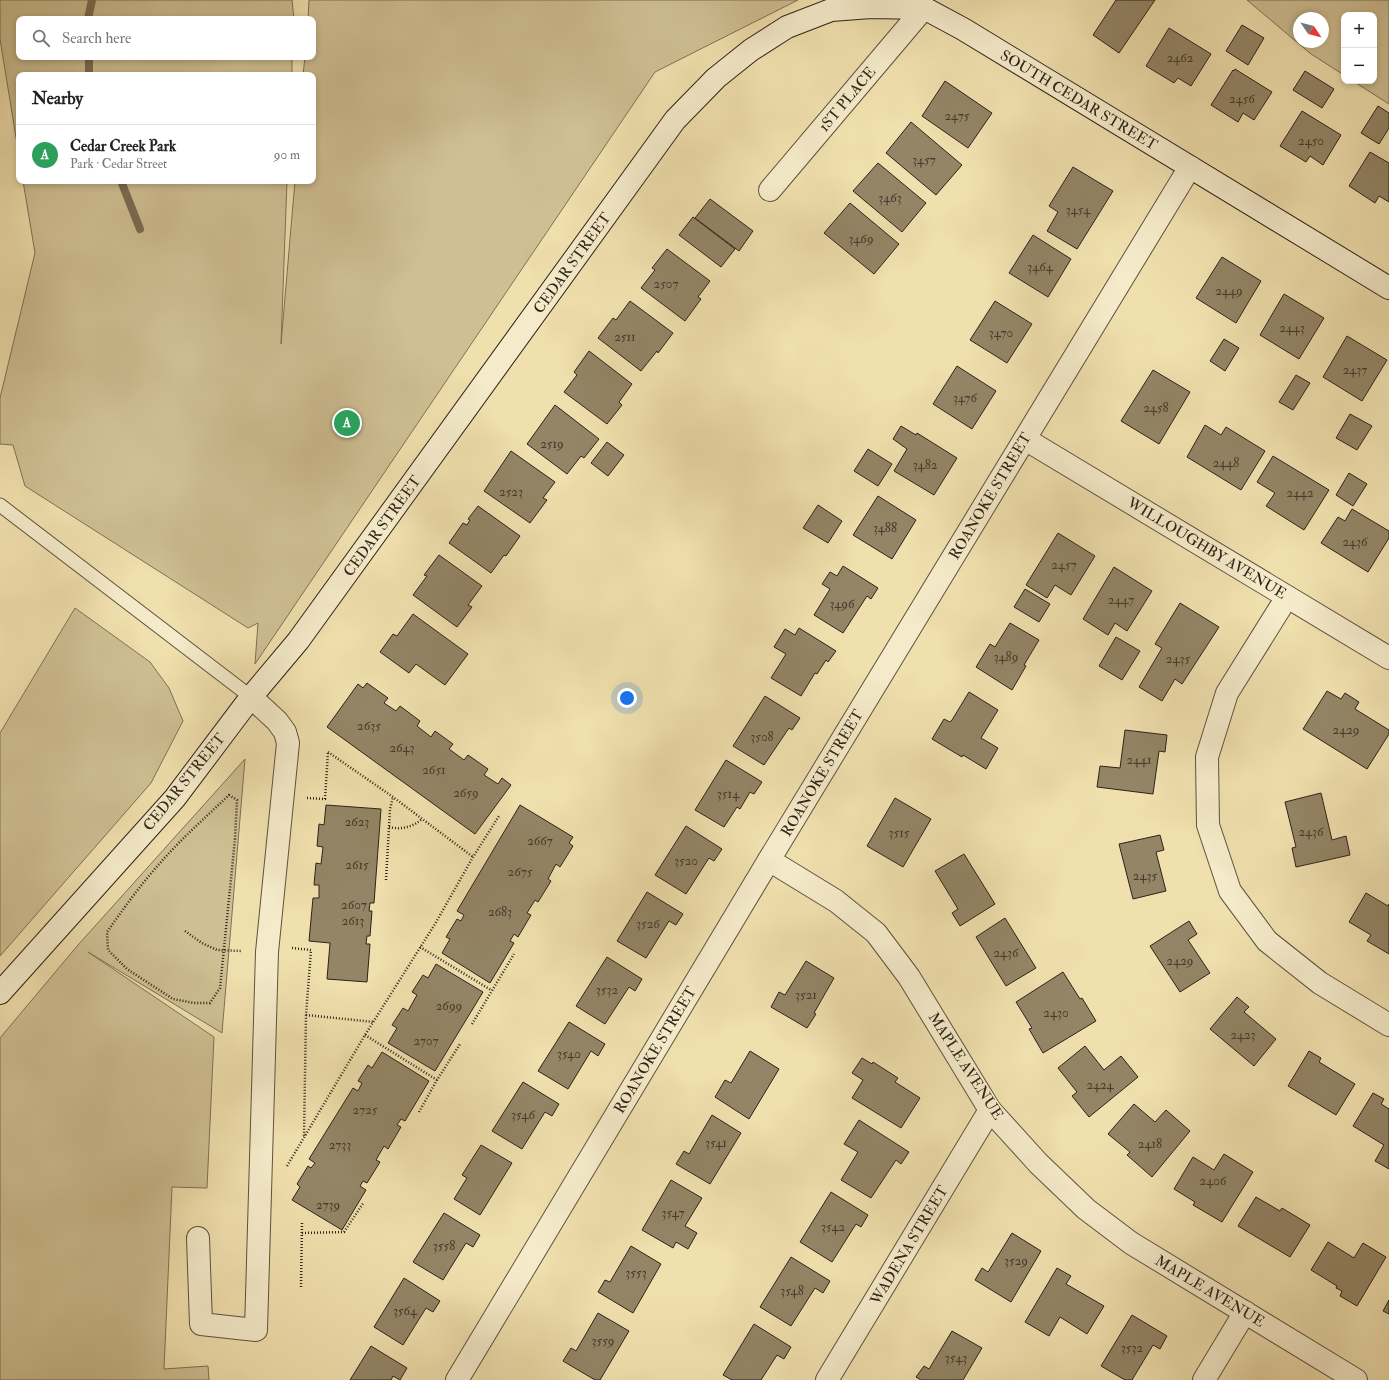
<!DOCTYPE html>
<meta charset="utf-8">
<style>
body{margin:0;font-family:"IM FELL Double Pica",serif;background:#f2f2f2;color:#222}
.controls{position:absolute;right:12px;top:12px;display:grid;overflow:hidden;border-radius:8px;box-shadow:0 2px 6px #0003}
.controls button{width:36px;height:36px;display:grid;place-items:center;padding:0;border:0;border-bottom:1px solid #e0e0e0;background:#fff;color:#222;font:20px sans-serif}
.compass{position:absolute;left:1293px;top:12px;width:36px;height:36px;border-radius:50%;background:#fff;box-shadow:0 2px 6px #0003;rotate:125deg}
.you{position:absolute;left:627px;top:698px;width:14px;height:14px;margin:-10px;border:3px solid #fff;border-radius:50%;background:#1a73e8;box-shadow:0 0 0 6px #1a73e833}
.badge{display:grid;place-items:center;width:26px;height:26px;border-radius:50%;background:#2563eb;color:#fff;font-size:13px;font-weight:700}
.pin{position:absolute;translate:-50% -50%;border:2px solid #fff;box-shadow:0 1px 4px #0006}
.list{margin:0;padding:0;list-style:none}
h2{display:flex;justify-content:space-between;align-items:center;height:52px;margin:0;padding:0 16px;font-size:17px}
h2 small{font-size:13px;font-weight:400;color:#767676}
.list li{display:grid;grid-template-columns:26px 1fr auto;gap:12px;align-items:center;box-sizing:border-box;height:60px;padding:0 16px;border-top:1px solid #e0e0e0}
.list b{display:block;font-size:15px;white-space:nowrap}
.list p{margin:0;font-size:13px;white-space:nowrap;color:#767676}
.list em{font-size:13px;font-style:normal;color:#767676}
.icon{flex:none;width:22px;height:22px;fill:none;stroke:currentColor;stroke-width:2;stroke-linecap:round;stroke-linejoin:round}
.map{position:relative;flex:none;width:1389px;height:1380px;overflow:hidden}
.search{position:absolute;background:#fff;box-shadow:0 2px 6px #0003;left:16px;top:16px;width:300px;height:44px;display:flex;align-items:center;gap:10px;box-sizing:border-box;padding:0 14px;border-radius:8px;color:#767676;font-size:15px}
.panel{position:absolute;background:#fff;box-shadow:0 2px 6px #0003;left:16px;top:72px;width:300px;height:112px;border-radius:8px}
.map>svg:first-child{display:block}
.green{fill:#cfc094;stroke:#7e7156;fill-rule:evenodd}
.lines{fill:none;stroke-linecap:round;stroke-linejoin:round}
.stream{stroke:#7b6d53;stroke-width:8}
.building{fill:#938566;stroke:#2e2218}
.lane-casing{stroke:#5e523e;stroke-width:15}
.street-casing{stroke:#5e523e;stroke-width:24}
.secondary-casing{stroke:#2e2218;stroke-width:24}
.path{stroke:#2e2218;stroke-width:2.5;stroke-dasharray:1 2;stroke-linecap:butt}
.lane{stroke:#f5ebca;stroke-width:13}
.street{stroke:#f5ebca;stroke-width:22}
.secondary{stroke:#f5ebca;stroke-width:22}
.labels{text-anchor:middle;stroke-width:3;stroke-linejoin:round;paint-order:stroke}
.number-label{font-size:13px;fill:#473b2c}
.street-label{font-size:15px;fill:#2e2218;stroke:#f5ebca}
</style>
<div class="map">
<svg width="1389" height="1380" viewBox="0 0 1389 1380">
<rect width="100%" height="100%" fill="#f0e0ae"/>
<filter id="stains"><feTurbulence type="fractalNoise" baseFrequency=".005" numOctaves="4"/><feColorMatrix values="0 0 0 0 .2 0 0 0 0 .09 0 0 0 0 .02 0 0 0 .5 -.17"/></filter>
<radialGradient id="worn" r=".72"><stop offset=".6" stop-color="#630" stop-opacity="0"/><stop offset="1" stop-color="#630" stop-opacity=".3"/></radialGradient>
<g class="green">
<path d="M0 0H292L294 19H19V57H292V75H19V156L0 39Z"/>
<path d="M309 0H798L655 72 255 664 258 623 248 628 25 486 13 445 0 444V398L35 253 23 181H287L281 344 295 181H313V75H303L305 57H313V19H308Z"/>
<path d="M1247 0H1389V104L1353 81H1374V15H1344V75L1311 54ZM1299 18H1323V42H1299Z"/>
<path d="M75 608 150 662 169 688 183 721 151 783 0 956V733Z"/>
<path d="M245 759 222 1033 88 952 214 1037 207 1188 172 1187 164 1369 208 1366 209 1380H0V1038L78 945Z"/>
</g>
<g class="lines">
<g class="stream">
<path d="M88 19 92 0"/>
<path d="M89 57V75"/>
<path d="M121 181 140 229"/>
</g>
</g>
<g class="building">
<path d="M1116 0H1155L1119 53 1093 35Z"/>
<path d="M1242 25 1264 38 1248 65 1226 51Z"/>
<path d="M1169 28 1211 54 1191 86 1178 78 1174 83 1146 66Z"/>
<path d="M1235 69 1272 92 1254 120 1243 113 1238 122 1211 105 1233 70 1234 71Z"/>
<path d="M1305 71 1334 89 1322 108 1293 90Z"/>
<path d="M945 81 992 113 968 148 922 116Z"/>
<path d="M1378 106 1389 113V128L1379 144 1361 133Z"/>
<path d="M1302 111 1341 135 1323 165 1310 156 1306 162 1280 146Z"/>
<path d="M911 122 962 165 936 195 886 153Z"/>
<path d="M1370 152 1389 163V202L1379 196 1375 203 1349 186Z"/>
<path d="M878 163 926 203 902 232 853 191Z"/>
<path d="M1073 167 1113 191 1077 249 1047 231 1058 212 1049 206Z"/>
<path d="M710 199 753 231 739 251 695 218Z"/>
<path d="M850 203 899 244 874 274 824 233Z"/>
<path d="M693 217 735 249 721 267 679 235Z"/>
<path d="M1033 235 1071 259 1048 297 1009 273Z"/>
<path d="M667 249 710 281 698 297 701 299 685 321 641 288 655 270 652 268Z"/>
<path d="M1222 257 1261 281 1236 323 1196 298Z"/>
<path d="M1284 294 1324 318 1299 359 1260 335Z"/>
<path d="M630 301 673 333 658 353 657 351 641 371 598 338 613 318 616 320Z"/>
<path d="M995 301 1032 324 1007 363 970 340Z"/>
<path d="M1347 336 1387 360 1362 401 1323 377Z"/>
<path d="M1224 339 1239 348 1225 371 1210 361Z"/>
<path d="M589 351 632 384 619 402 622 405 607 424 564 392 577 375 574 372Z"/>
<path d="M957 366 996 391 972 429 933 404Z"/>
<path d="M1153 370 1190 392 1159 444 1121 421Z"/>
<path d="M1296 375 1310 383 1293 410 1279 402Z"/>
<path d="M555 405 599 439 584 458 581 456 567 474 527 444Z"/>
<path d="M1350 414 1372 426 1357 450 1336 438Z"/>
<path d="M1205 425 1221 435 1226 427 1265 451 1241 490 1187 457Z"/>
<path d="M901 426 916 435 917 433 957 458 934 495 894 471 907 449 893 439Z"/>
<path d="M607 442 624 455 608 476 591 463Z"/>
<path d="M868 449 892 464 878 486 854 471Z"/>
<path d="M511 451 555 482 543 498 547 500 530 523 484 491Z"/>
<path d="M1273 456 1329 490 1304 530 1266 506 1275 493 1257 482Z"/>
<path d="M1349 473 1367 484 1353 506 1336 495Z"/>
<path d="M878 496 916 520 892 559 853 535Z"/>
<path d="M818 505 842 521 828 543 803 528Z"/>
<path d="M478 506 520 536 506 556 504 555 491 573 449 543 463 523 467 525 470 520 468 519Z"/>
<path d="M1352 509 1389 531V538L1368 572 1321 543 1338 517 1345 521Z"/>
<path d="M1058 533 1095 556 1071 595 1055 585 1047 598 1026 585Z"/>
<path d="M439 555 482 586 468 605 472 607 457 627 413 595 427 576 424 575Z"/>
<path d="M843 566 878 588 871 599 867 596 843 633 814 615 830 589 822 584 830 572 837 576Z"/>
<path d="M1114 567 1152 591 1127 631 1115 623 1108 635 1083 619Z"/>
<path d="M1025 589 1050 604 1039 622 1014 607Z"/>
<path d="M1180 603 1219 627 1182 684 1175 679 1162 701 1139 687 1162 648 1155 644Z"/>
<path d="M413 614 468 654 445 685 416 664 409 673 380 652 393 634 397 636Z"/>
<path d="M1010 623 1039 640 1024 665 1026 666 1012 690 976 667 990 644 995 647Z"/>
<path d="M799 628 836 651 828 662 826 660 817 674 815 673 801 696 771 678 786 654 774 647 785 629 795 635Z"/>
<path d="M1116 637 1140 651 1122 680 1099 666Z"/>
<path d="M367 683 388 698 384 703 396 711 400 706 420 721 417 726 431 737 435 731 453 744 449 749 464 760 468 755 488 769 484 775 498 784 502 778 511 785 475 834 327 727 358 684 363 688Z"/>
<path d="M1327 691 1341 699 1345 693 1359 702 1355 709 1389 730V734L1367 769 1303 729Z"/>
<path d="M969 692 998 710 981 738 998 748 986 769 963 755 962 757 932 739 944 719 950 722 952 720Z"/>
<path d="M765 696 800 718 792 730 789 728 764 765 733 746Z"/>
<path d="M1125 730 1167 735 1165 752 1159 751 1153 794 1097 787 1100 766 1120 768Z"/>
<path d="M726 760 762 782 754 794 750 792 740 809 737 807 724 827 695 810Z"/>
<path d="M1321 793 1332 840 1346 836 1350 855 1296 867 1292 848 1296 847 1285 802Z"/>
<path d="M895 798 931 819 903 867 867 846Z"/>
<path d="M326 805 381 809 374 903H370L369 911H372L370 936H367L366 944H370L367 982 327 979 330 943 309 941 313 898H319V885H314L316 863 321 864 323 847 317 846 319 824 324 825Z"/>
<path d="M520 805 573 837 569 843 573 846 560 867 556 864 548 879 551 881 538 902 535 900 527 913 531 915 518 937 514 934 510 941 514 943 490 983 442 953 450 939 446 937 457 919 461 921 464 915 457 911Z"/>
<path d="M686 826 722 849 714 861 709 858 686 894 655 875Z"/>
<path d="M1160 835 1164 850 1156 852 1166 891 1133 899 1119 844Z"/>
<path d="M964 854 995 904 960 926 952 913 958 909 935 871Z"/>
<path d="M647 892 683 914 676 925 669 921 646 958 617 941Z"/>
<path d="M1366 893 1388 906 1389 904V954L1367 941 1371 935 1349 922Z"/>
<path d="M1005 918 1036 968 1006 986 976 937Z"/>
<path d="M1189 921 1197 934 1188 940 1210 973 1180 992 1150 946Z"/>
<path d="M607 957 642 979 635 991 629 987 605 1024 576 1006Z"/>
<path d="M806 961 834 978 814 1013 816 1014 807 1028 771 1007 779 992 785 995Z"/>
<path d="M436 964 483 992 435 1071 388 1043 397 1028 392 1025 403 1008 408 1011 417 995 412 992 423 975 428 978Z"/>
<path d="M1063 972 1080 999 1082 998 1096 1021 1043 1053 1029 1029 1032 1028 1016 1002Z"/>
<path d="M1237 997 1249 1007 1244 1012 1276 1039 1254 1066 1210 1029Z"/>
<path d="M569 1022 605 1044 598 1056 591 1051 568 1089 538 1071Z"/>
<path d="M1085 1046 1104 1070 1121 1056 1138 1077 1089 1117 1072 1096 1077 1092 1058 1068Z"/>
<path d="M750 1051 779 1069 749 1119 715 1097 725 1080 731 1083Z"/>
<path d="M1309 1051 1321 1058 1319 1062 1355 1084 1336 1115 1288 1086Z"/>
<path d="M382 1052 429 1081 405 1121 401 1119 397 1125 401 1127 388 1149 384 1146 376 1160 380 1162 367 1183 363 1181 360 1186 366 1190 342 1230 292 1200 300 1187 297 1184 308 1166 311 1168 315 1163 309 1159 353 1088 358 1091 362 1083 358 1081 368 1065 372 1068Z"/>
<path d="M862 1058 872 1064 873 1062 898 1078 895 1082 920 1098 901 1128 852 1098 863 1080 852 1073Z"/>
<path d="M523 1082 559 1104 552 1116 545 1112 522 1149 492 1131Z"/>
<path d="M1373 1093 1384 1099 1381 1104 1389 1109V1169L1375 1161 1384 1145 1353 1126Z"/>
<path d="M1134 1104 1155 1122 1166 1110 1190 1131 1152 1177 1127 1155 1130 1152 1108 1134Z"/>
<path d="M712 1115 741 1133 710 1184 676 1164 684 1151 689 1154Z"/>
<path d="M859 1120 909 1152 901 1164 896 1160 871 1198 841 1180 858 1152 844 1144Z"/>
<path d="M481 1145 512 1163 480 1215 454 1199 467 1178 462 1175Z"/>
<path d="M1224 1154 1253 1172 1222 1222 1193 1205 1195 1202 1174 1189 1193 1157 1214 1170Z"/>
<path d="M671 1180 702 1198 685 1226 697 1233 688 1249 676 1242 673 1248 642 1230Z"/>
<path d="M831 1192 868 1215 861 1227 856 1224 832 1262 800 1242Z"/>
<path d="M1256 1197 1280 1211 1282 1208 1310 1225 1290 1257 1238 1226Z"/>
<path d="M444 1213 480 1235 473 1247 466 1243 443 1280 413 1262Z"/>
<path d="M1012 1233 1041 1251 1011 1302 975 1280 982 1268 988 1272Z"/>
<path d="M1328 1242 1354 1258 1363 1243 1386 1257 1357 1306 1340 1296 1342 1291 1336 1288 1337 1286 1311 1270Z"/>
<path d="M631 1246 661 1264 633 1313 598 1292 605 1280 610 1282Z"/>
<path d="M791 1257 830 1281 823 1293 815 1288 791 1326 760 1307Z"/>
<path d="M1057 1268 1071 1276 1066 1284 1104 1306 1087 1334 1060 1317 1049 1336 1025 1322Z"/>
<path d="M404 1278 440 1301 433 1312 426 1308 403 1345 374 1327Z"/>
<path d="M1389 1300V1314L1383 1311Z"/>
<path d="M598 1313 629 1331 600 1380H595L563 1361 571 1348 576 1351Z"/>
<path d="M1132 1315 1167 1336 1160 1349 1153 1345 1132 1380H1125L1101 1366Z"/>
<path d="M754 1324 791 1347 784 1359 777 1355 761 1380H732L723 1375Z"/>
<path d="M952 1331 982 1348 963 1380H921L916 1377 924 1366 929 1369Z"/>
<path d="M371 1346 407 1368 400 1380 393 1376 391 1380H350Z"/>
</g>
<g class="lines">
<defs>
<path id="lane" d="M0 505 251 697"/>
<g id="street">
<path d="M770 190 924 8"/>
<path d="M1025 439 1389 658"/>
<path d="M1287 597 1227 693 1207 757 1208 825 1230 891 1267 941 1320 983 1389 1025"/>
<path d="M769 860 836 901 876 933 909 977 990 1110 1038 1163 1086 1209 1131 1243 1356 1380"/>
<path d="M198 1238 201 1324 256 1330 267 952 288 743 285 732 277 721 251 697"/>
<path d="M457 1380 769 860 1190 167"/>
<path d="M827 1380 990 1110"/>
<path d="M1204 1380 1245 1312"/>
</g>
<path id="secondary" d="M0 993 175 798 251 697 298 641 675 120 716 78 751 50 787 27 831 10 871 7 924 8 963 29 1389 288"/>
</defs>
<use href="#lane" class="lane-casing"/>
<use href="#street" class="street-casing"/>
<use href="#secondary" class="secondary-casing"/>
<g class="path">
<path d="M328 752 393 797 473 857"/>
<path d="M229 795 237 800 235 839 220 988 210 1003H194L173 999 127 969 108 950 107 932C124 908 141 884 161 862 182 838 206 817 229 795Z"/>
<path d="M307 798 325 799 328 752"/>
<path d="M389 827C401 830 413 827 422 819"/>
<path d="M386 880 390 809 393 797"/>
<path d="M185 931 202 943 217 950 242 951"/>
<path d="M420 947 491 990"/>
<path d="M292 948 311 950 306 1015 304 1136"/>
<path d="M306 1015 374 1022"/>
<path d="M472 1024 514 954"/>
<path d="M365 1035 437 1080"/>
<path d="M419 1112 437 1080 460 1044"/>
<path d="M287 1166 365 1035 435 924 473 857 499 816"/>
<path d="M302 1233 344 1232 364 1202"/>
<path d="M301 1287 302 1222"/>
</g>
<use href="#lane" class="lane"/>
<use href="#street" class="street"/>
<use href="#secondary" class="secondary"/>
</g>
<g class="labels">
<g class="number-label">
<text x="1180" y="62">2462</text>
<text x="1242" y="103">2456</text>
<text x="957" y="120">2475</text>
<text x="1311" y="145">2450</text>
<text x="924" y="164">3457</text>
<text x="890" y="202">3463</text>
<text x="1078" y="214">3454</text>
<text x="861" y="243">3469</text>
<text x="1040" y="271">3464</text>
<text x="666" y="288">2507</text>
<text x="1229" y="295">2449</text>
<text x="1292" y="332">2443</text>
<text x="1001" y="337">3470</text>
<text x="625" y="341">2511</text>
<text x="1355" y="374">2437</text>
<text x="965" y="402">3476</text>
<text x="1156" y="412">2458</text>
<text x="552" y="448">2519</text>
<text x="1226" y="467">2448</text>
<text x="925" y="469">3482</text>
<text x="511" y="496">2523</text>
<text x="1300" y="497">2442</text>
<text x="885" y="532">3488</text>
<text x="1355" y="546">2436</text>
<text x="1064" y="569">2457</text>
<text x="1121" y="604">2447</text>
<text x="842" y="608">3496</text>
<text x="1006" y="661">3489</text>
<text x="1178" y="663">2435</text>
<text x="369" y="730">2635</text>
<text x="1346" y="734">2429</text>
<text x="762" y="741">3508</text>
<text x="402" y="752">2643</text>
<text x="1139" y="764">2441</text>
<text x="434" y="774">2651</text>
<text x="466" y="797">2659</text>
<text x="728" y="798">3514</text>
<text x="357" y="826">2623</text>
<text x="1311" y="836">2436</text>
<text x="899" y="837">3515</text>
<text x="540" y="845">2667</text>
<text x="686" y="865">3520</text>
<text x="357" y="869">2615</text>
<text x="520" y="876">2675</text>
<text x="1145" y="880">2435</text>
<text x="354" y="909">2607</text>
<text x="500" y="916">2683</text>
<text x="353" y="925">2613</text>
<text x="648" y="928">3526</text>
<text x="1006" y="957">2436</text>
<text x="1180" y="965">2429</text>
<text x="607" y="994">3532</text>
<text x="806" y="999">3521</text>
<text x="449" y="1010">2699</text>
<text x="1056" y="1017">2430</text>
<text x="1243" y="1039">2423</text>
<text x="426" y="1045">2707</text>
<text x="569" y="1058">3540</text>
<text x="1100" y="1089">2424</text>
<text x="365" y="1114">2725</text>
<text x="523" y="1119">3546</text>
<text x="716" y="1147">3541</text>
<text x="1150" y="1148">2418</text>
<text x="340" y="1149">2733</text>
<text x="1213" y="1185">2406</text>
<text x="328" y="1209">2739</text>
<text x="673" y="1217">3547</text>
<text x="833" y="1231">3542</text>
<text x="444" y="1250">3558</text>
<text x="1016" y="1265">3529</text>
<text x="636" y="1277">3553</text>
<text x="792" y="1295">3548</text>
<text x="405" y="1315">3564</text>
<text x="603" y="1345">3559</text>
<text x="1132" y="1352">3532</text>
<text x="956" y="1362">3543</text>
</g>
<g class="street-label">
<text transform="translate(847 99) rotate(-50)" y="5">1ST PLACE</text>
<text transform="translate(1079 100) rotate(31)" y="5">SOUTH CEDAR STREET</text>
<text transform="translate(572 263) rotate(-54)" y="5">CEDAR STREET</text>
<text transform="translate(990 496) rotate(-59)" y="5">ROANOKE STREET</text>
<text transform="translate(382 526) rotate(-54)" y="5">CEDAR STREET</text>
<text transform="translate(1207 548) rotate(31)" y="5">WILLOUGHBY AVENUE</text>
<text transform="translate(822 773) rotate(-59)" y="5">ROANOKE STREET</text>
<text transform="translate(184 782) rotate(-51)" y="5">CEDAR STREET</text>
<text transform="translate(655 1050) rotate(-59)" y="5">ROANOKE STREET</text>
<text transform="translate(966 1066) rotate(57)" y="5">MAPLE AVENUE</text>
<text transform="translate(909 1245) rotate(-59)" y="5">WADENA STREET</text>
<text transform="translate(1210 1291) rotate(31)" y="5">MAPLE AVENUE</text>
</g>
</g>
<rect width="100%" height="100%" filter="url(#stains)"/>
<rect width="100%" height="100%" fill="url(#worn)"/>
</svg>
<div class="controls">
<button>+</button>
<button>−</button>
</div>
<svg class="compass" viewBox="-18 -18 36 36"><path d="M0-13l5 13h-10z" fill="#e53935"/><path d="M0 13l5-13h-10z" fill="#767676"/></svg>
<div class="you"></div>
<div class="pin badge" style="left:347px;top:423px;background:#2e9e5b">A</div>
<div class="search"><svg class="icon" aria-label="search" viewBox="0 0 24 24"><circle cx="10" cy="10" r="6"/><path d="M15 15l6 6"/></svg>Search here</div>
<section class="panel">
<h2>Nearby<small></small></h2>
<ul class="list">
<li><span class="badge" style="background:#2e9e5b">A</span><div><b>Cedar Creek Park</b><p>Park · Cedar Street</p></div><em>90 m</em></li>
</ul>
</section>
</div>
